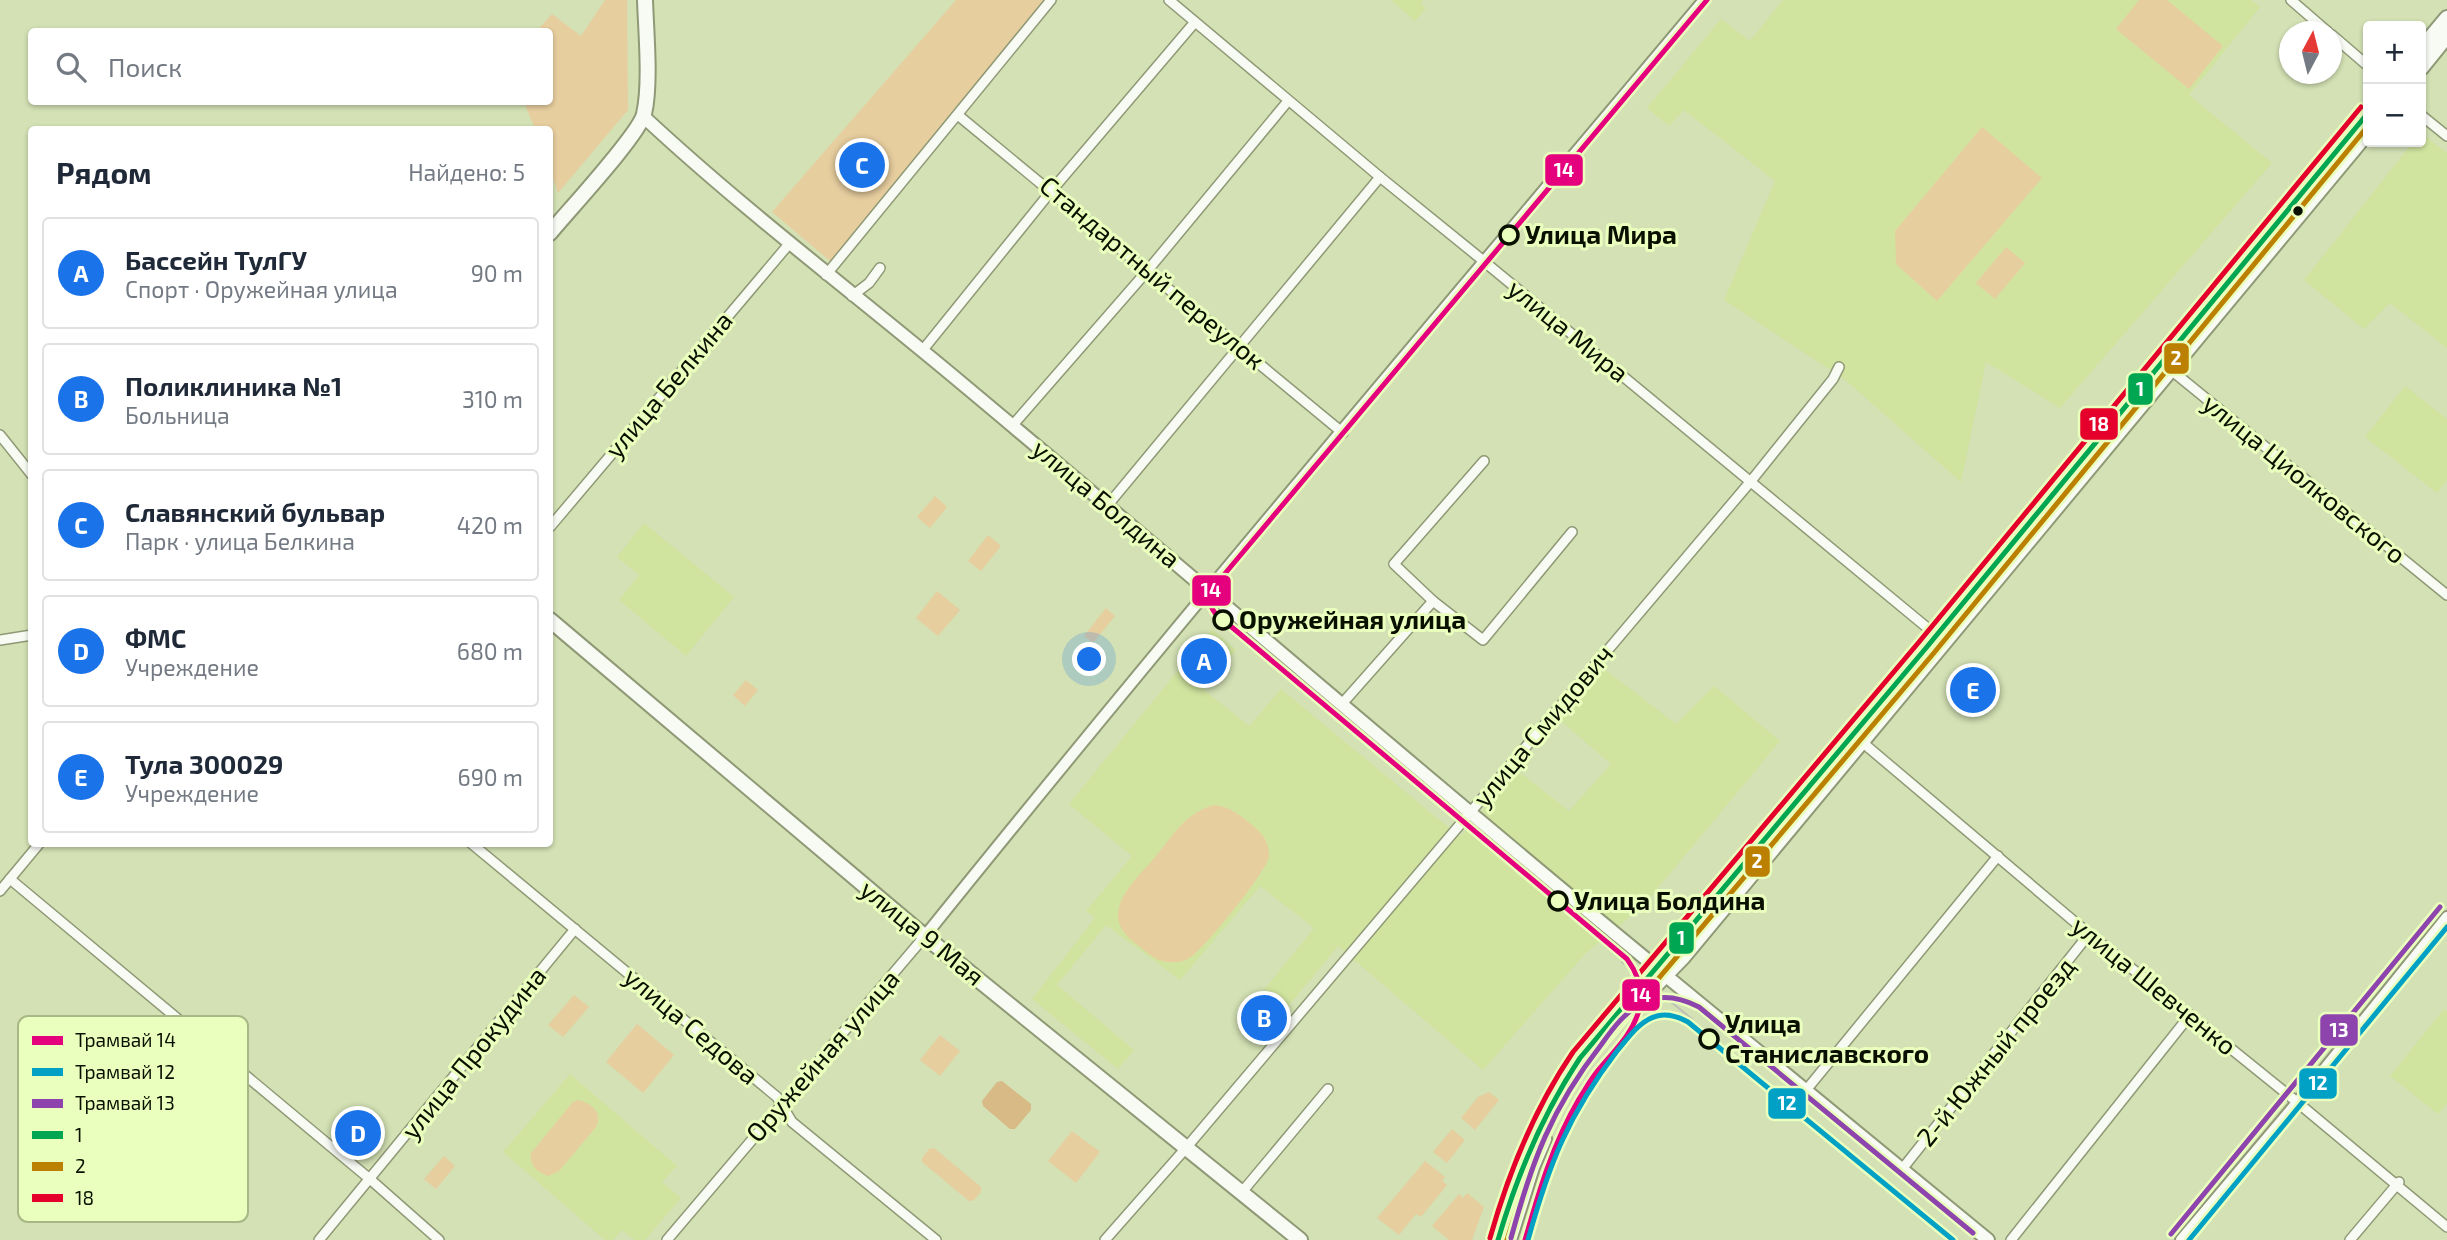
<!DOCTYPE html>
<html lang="ru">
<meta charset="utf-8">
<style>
body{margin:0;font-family:"Exo 2",sans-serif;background:#f6f6f7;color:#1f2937}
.controls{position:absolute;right:21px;top:21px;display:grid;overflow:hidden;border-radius:7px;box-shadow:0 2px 5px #0004}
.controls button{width:63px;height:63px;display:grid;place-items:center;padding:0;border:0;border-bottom:2px solid #e0e1e3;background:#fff;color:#1f2937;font:35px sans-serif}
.compass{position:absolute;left:2279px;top:21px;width:63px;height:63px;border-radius:50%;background:#fff;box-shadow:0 2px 5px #0004;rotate:7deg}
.you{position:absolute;left:1090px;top:660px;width:24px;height:24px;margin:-18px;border:5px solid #fff;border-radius:50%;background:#1a73e8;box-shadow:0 0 0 10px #1a73e833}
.badge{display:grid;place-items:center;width:46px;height:46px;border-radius:50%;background:#1a73e8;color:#fff;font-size:23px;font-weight:700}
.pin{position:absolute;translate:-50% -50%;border:4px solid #fff;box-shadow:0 2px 7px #0006}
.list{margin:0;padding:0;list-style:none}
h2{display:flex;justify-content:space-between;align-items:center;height:91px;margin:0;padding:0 28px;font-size:30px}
h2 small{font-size:23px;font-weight:400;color:#747a83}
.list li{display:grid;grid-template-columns:46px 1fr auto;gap:21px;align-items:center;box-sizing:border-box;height:112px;margin:0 14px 14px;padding:0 14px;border:2px solid #e0e1e3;border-radius:7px}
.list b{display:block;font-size:26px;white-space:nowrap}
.list p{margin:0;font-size:23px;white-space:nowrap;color:#747a83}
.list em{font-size:23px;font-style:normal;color:#747a83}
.icon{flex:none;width:38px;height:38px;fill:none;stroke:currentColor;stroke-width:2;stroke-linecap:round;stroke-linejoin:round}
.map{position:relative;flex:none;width:2447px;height:1240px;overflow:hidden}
.search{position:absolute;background:#fff;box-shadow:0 2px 5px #0004;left:28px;top:28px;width:525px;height:77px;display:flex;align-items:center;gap:18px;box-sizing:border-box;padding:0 24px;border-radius:7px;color:#747a83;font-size:26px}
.panel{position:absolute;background:#fff;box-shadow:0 2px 5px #0004;left:28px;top:126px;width:525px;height:721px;border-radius:7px}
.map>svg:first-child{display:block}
.built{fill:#d0e49f}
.green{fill:#e7ce9f}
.forest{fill:#d8ba86}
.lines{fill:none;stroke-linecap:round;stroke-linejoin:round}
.minor-casing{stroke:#8f9976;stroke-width:12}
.tertiary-casing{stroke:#8f9976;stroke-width:14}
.secondary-casing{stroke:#8f9976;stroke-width:16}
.primary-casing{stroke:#8f9976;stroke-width:18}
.minor{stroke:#f8faf4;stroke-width:9}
.tertiary{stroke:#f8faf4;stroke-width:10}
.secondary{stroke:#f8faf4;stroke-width:12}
.primary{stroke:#f8faf4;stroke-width:14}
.tram{stroke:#bcc0b5;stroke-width:2}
.bus-1-casing{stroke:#eaffbe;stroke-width:10}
.bus-2-casing{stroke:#eaffbe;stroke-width:10}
.bus-3-casing{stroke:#eaffbe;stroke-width:10}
.bus-1{stroke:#00a651;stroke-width:5}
.bus-2{stroke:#bc8000;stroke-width:5}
.bus-3{stroke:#e4002b;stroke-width:5}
.tram-1-casing{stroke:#eaffbe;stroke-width:10}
.tram-2-casing{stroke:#eaffbe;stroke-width:10}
.tram-3-casing{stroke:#eaffbe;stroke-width:10}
.tram-1{stroke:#e5007d;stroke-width:5}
.tram-2{stroke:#00a1c4;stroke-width:5}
.tram-3{stroke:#8e44ad;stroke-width:5}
.bus-dot{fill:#0a1000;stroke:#eaffbe;stroke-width:2.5}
.stop-dot{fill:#eaffbe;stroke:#0a1000;stroke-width:3.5}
.labels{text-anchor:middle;stroke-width:6;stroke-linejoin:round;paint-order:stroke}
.stop-label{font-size:26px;font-weight:bold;fill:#0a1000;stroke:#eaffbe;text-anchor:start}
.street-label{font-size:26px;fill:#0a1000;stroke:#eaffbe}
.key{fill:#eaffbe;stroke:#a7b785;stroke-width:2}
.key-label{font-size:19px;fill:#0a1000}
.line-badge{stroke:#eaffbe;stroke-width:2.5}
.badge-label{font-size:19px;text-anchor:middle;font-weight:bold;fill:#fff}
</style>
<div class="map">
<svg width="2447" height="1240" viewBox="0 0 2447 1240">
<rect width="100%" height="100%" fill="#d3e1b4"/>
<g class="built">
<path d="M1391 0H1423L1421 4 1426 8 1415 21Z"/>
<path d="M1783 0H2251L2260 7 2189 95 2272 163 2060 408 1986 362 1961 482 1843 378 1724 300 1775 181 1684 110 1669 126 1647 108 1721 19 1750 41Z"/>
<path d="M2421 133 2447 153V348L2390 303 2364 329 2304 280 2413 142H2421Z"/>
<path d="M2405 386 2447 419V480L2437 493 2365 437Z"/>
<path d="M644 523 734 597 686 656 619 600 639 575 617 557Z"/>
<path d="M1212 629 1236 650 1204 690 1249 726 1281 689 1460 837 1517 770 1569 811 1611 764 1560 720 1603 668 1676 724 1714 686 1780 741 1643 906 1585 954 1483 1070 1338 946 1260 1040 1238 1022 1314 928 1260 886 1180 980 1106 925 1057 985 1134 1050 1118 1069 1032 999 1095 918 1086 911 1132 856 1069 804Z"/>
<path d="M2444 1009 2447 1012V1103L2438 1114 2390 1076Z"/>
<path d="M570 1074 677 1166 662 1182 681 1198 645 1240H635L622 1230 613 1240H605L503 1152Z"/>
</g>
<g class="green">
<path d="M605 0H627L628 110 558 193 550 169V130L535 129 524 102H550V32L537 31 552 14 581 36Z"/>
<path d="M956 0H1044L828 267 830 261 772 212Z"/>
<path d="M2139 0H2167L2223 46 2189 89 2116 29Z"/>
<path d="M1982 127 2042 178 1937 301 1896 264 1895 231Z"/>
<path d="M2006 247 2025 263 1995 299 1976 283Z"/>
<path d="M935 496 947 507 930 528 917 517Z"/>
<path d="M988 535 1001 546 981 571 968 561Z"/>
<path d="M937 591 960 610 938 636 916 618Z"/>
<path d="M1106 608 1115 616 1093 643 1084 636Z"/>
<path d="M746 680 758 690 745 706 733 695Z"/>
<path d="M1215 805C1229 807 1237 813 1247 821 1259 830 1270 840 1269 856 1268 870 1202 952 1188 959 1180 963 1170 963 1162 961 1152 958 1144 950 1135 943 1096 913 1134 882 1156 856 1173 835 1187 811 1215 805Z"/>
<path d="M574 995 589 1007 563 1037 548 1025Z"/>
<path d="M637 1024 674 1055 643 1093 606 1062Z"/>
<path d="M940 1035 960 1051 940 1076 920 1060Z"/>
<path d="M1489 1092 1499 1100 1475 1130 1461 1118 1478 1097Z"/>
<path d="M578 1100C592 1103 603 1113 596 1127L559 1171 548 1176C537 1172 529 1165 531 1153L573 1102Z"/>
<path d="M1452 1129 1465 1140 1447 1163 1433 1152Z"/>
<path d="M1072 1131 1100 1152 1076 1183 1048 1161Z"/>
<path d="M934 1148 981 1187V1192L974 1200 969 1201 922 1162V1158L929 1149Z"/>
<path d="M444 1156 455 1166 436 1189 424 1179Z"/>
<path d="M1425 1161 1445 1177 1442 1181 1447 1185 1421 1217 1416 1214 1399 1235 1377 1218Z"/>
<path d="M1467 1193 1484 1207 1472 1240H1449L1432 1226 1459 1194 1463 1198Z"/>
</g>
<path class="forest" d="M1002 1081 1031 1104V1110L1015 1129H1010L983 1106 982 1101 997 1082Z"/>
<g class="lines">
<defs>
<g id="minor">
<path d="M1169 0 1380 177 1475 254 1936 635"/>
<path d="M2291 0 2328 32"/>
<path d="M2332 35 2368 66"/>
<path d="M2421 115 2447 136"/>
<path d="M959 116 1343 433"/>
<path d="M826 275 1051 0"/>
<path d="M852 296 869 283 880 268"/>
<path d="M922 351 1052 190 1195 22"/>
<path d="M2171 370 2447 595"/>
<path d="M1012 426 1148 270 1288 101"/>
<path d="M0 435 32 475"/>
<path d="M1107 506 1380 177"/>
<path d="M550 527 789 244"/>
<path d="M1433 601 1394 564 1484 461"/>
<path d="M0 640 32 635"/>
<path d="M1341 705 1433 601 1483 640 1572 532"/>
<path d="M1862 742 2089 934 2297 1102 2447 1227"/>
<path d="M472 844 777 1097 792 1122 936 1240"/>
<path d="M10 879 371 1180 439 1240"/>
<path d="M0 891 39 844"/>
<path d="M1807 1089 1998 856"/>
<path d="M1903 1168 2089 934"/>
<path d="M1242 1192 1328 1089"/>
<path d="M319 1240 575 929"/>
<path d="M667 1240 925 936"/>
<path d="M1105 1240 1186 1148 1751 481 1833 379 1839 367"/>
<path d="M2011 1240 2190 1015"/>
<path d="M2350 1240 2399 1182"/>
</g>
<g id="tertiary">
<path d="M925 936C1179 620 1443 311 1704 0"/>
<path d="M2181 1240 2305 1093 2447 917"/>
</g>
<g id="secondary">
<path d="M644 117C746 212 858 296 965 386 1196 579 1424 777 1657 968"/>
<path d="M1665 975 1988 1240"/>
</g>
<g id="primary">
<path d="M2421 49 2447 18"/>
<path d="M2421 68 2447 36"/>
<path d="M550 233C567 212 639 135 644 114 651 84 646 32 645 0"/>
<path d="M550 620 917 930 1300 1240"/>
<path d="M1646 995 1683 957 2368 132"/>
<path d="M1498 1240C1516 1175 1541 1113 1580 1058L1926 648 2368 113"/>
<path d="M1509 1240 1532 1167 1544 1139"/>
</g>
</defs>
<use href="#minor" class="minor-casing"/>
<use href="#tertiary" class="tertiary-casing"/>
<use href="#secondary" class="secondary-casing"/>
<use href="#primary" class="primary-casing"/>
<use href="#minor" class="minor"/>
<use href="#tertiary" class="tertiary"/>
<use href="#secondary" class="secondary"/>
<use href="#primary" class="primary"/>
<path class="tram" d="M1622 962 1692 1019"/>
<defs>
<path id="bus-1" d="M1498 1240C1517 1175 1542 1115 1580 1058L1926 648 2368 113"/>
<path id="bus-2" d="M1507 1240C1526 1177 1550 1118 1587 1063L1933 654 2368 126"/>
<path id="bus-3" d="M1490 1238C1509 1171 1534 1109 1573 1052L1919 642 2361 107"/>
</defs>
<use href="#bus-1" class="bus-1-casing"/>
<use href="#bus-2" class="bus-2-casing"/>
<use href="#bus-3" class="bus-3-casing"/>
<use href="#bus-1" class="bus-1"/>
<use href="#bus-2" class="bus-2"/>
<use href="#bus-3" class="bus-3"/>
<defs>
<path id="tram-1" d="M1525 1240C1539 1191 1553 1143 1579 1099 1586 1088 1592 1077 1600 1068 1615 1050 1633 1033 1639 1010 1644 991 1638 974 1627 959L1215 613C1209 605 1208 598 1212 589L1707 0"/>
<g id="tram-2">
<path d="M1528 1240C1549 1164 1568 1115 1617 1051 1628 1038 1640 1020 1657 1016 1668 1013 1679 1017 1688 1022L1953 1240"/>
<path d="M2189 1240 2447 927"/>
</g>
<g id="tram-3">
<path d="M2171 1234 2440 907"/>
<path d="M1511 1238C1532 1161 1551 1109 1601 1045 1613 1028 1627 1009 1647 1001 1664 994 1683 999 1699 1007L1973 1233"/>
</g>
</defs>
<use href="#tram-1" class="tram-1-casing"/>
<use href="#tram-2" class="tram-2-casing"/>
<use href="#tram-3" class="tram-3-casing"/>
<use href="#tram-1" class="tram-1"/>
<use href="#tram-2" class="tram-2"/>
<use href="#tram-3" class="tram-3"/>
</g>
<circle class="bus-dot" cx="2298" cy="211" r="6"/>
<g class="stop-dot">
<circle cx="1509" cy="235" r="9"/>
<circle cx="1223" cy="620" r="9"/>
<circle cx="1558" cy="901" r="9"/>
<circle cx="1709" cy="1039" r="9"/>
</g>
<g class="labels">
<g class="stop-label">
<text x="1525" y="244">Улица Мира</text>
<text x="1239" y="629">Оружейная улица</text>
<text x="1574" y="910">Улица Болдина</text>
<text x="1725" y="1033">Улица<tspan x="1725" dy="30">Станиславского</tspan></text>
</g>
<g class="street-label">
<text transform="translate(1152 273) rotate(40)" y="9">Стандартный переулок</text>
<text transform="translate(1568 331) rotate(39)" y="9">улица Мира</text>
<text transform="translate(669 385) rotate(-50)" y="9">улица Белкина</text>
<text transform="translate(2304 479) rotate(39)" y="9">улица Циолковского</text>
<text transform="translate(1106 504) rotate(40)" y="9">улица Болдина</text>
<text transform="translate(1543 726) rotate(-50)" y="9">улица Смидович</text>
<text transform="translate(922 933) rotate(39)" y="9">улица 9 Мая</text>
<text transform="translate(2154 986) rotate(39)" y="9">улица Шевченко</text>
<text transform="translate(691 1026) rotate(40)" y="9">улица Седова</text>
<text transform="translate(1996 1052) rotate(-51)" y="9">2-й Южный проезд</text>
<text transform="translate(474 1053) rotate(-51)" y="9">улица Прокудина</text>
<text transform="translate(823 1056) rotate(-49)" y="9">Оружейная улица</text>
</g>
</g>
<rect x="18" y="1016" width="230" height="206" rx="10" class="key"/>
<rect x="32" y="1036" width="31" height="9" fill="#e5007d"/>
<rect x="32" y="1068" width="31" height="8" fill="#00a1c4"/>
<rect x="32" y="1099" width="31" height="9" fill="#8e44ad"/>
<rect x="32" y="1131" width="31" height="8" fill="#00a651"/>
<rect x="32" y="1162" width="31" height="9" fill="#bc8000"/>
<rect x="32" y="1194" width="31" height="8" fill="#e4002b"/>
<g class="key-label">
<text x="75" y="1047">Трамвай 14</text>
<text x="75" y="1079">Трамвай 12</text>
<text x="75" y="1110">Трамвай 13</text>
<text x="75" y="1142">1</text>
<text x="75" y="1173">2</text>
<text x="75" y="1205">18</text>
</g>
<g class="line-badge">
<rect x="1544" y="153" width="40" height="34" rx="7" fill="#e5007d"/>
<rect x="2163" y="342" width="27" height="33" rx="7" fill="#bc8000"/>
<rect x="2127" y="372" width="27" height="34" rx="7" fill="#00a651"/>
<rect x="2079" y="407" width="40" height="34" rx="7" fill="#e4002b"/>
<rect x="1191" y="574" width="41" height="33" rx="7" fill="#e5007d"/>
<rect x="1744" y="845" width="27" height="33" rx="7" fill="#bc8000"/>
<rect x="1668" y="921" width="27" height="34" rx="7" fill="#00a651"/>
<rect x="1621" y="978" width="40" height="34" rx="7" fill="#e5007d"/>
<rect x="2319" y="1013" width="40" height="34" rx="7" fill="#8e44ad"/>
<rect x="2298" y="1067" width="40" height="33" rx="7" fill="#00a1c4"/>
<rect x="1767" y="1087" width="40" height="33" rx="7" fill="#00a1c4"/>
</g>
<g class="badge-label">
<text x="1564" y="177">14</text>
<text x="2176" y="365">2</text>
<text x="2140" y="396">1</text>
<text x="2099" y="431">18</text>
<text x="1211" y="597">14</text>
<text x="1757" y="868">2</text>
<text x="1681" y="945">1</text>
<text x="1641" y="1002">14</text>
<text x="2339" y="1037">13</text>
<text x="2318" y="1090">12</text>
<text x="1787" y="1110">12</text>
</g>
</svg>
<div class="controls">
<button>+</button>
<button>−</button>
</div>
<svg class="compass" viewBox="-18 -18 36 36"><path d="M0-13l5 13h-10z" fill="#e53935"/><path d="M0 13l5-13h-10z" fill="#747a83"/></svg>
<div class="you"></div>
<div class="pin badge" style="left:1204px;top:661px">A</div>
<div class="pin badge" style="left:1264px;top:1018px">B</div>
<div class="pin badge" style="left:862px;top:165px">C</div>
<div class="pin badge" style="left:358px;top:1133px">D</div>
<div class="pin badge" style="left:1973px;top:690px">E</div>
<div class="search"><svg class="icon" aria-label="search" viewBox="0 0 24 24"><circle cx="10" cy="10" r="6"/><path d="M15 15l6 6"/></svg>Поиск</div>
<section class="panel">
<h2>Рядом<small>Найдено: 5</small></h2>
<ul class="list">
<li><span class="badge">A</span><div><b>Бассейн ТулГУ</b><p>Спорт · Оружейная улица</p></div><em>90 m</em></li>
<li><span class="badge">B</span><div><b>Поликлиника №1</b><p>Больница</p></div><em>310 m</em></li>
<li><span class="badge">C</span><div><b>Славянский бульвар</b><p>Парк · улица Белкина</p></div><em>420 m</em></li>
<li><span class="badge">D</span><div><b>ФМС</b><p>Учреждение</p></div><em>680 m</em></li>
<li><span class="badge">E</span><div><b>Тула 300029</b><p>Учреждение</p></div><em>690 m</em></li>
</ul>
</section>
</div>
